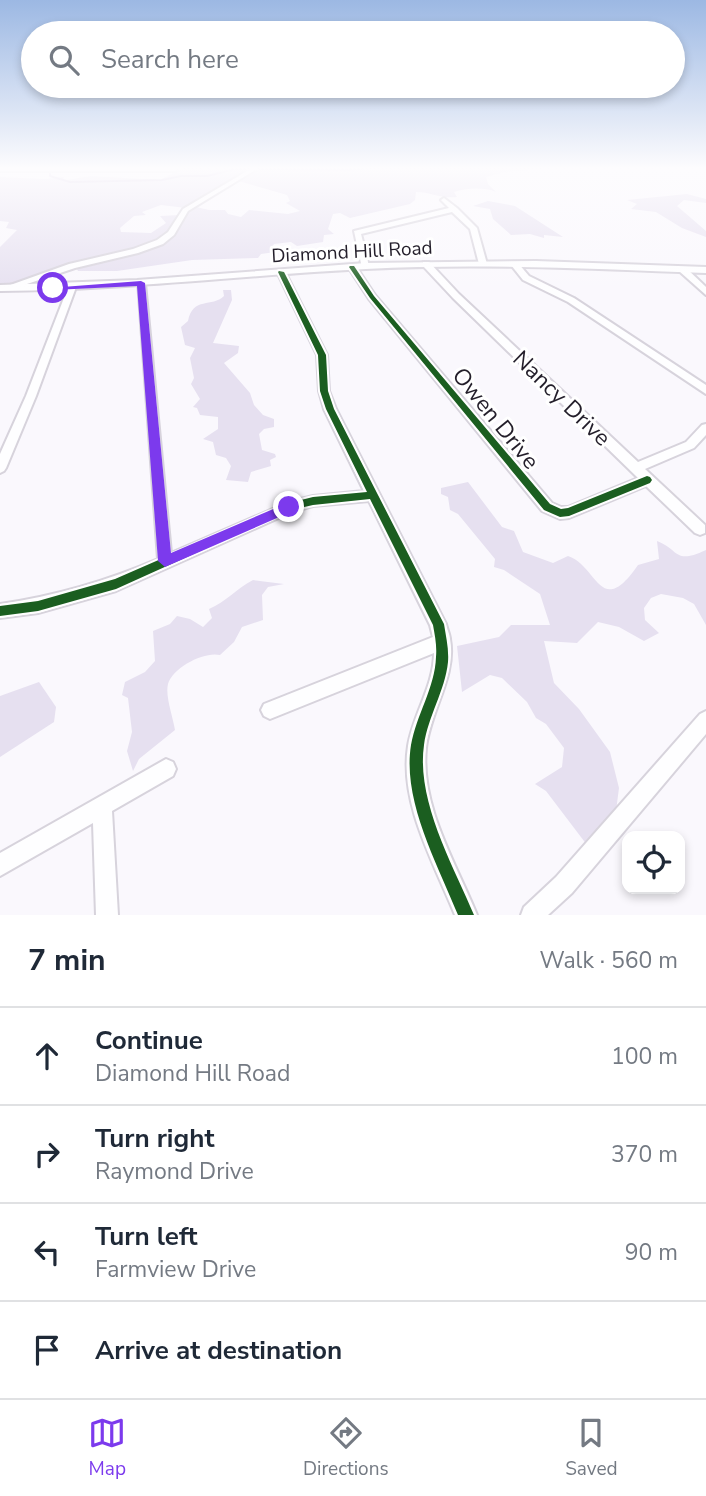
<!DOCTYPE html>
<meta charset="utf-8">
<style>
body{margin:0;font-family:"Nunito Sans",sans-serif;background:#f6f6f7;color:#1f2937}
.controls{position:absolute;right:21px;bottom:21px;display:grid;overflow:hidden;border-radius:14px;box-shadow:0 4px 10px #0003}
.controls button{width:63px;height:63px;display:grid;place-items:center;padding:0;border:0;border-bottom:2px solid #e0e1e3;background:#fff;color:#1f2937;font:35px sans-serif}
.stop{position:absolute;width:21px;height:21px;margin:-16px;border:5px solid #7c3aed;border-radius:50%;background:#fff}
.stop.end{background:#7c3aed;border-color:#fff;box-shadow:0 2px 7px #0008}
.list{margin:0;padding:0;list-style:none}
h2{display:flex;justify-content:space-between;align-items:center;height:91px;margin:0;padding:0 28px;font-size:30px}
h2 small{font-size:23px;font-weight:400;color:#747a83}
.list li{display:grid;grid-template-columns:46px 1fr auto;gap:21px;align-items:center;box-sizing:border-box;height:98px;padding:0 28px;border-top:2px solid #e0e1e3}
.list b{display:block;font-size:26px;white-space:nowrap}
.list p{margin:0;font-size:23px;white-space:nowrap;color:#747a83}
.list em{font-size:23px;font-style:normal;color:#747a83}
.icon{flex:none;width:38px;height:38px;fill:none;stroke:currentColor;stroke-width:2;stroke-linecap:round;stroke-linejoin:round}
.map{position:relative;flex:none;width:706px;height:915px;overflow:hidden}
.search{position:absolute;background:#fff;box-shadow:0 4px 10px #0003;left:21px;right:21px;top:21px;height:77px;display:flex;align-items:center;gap:18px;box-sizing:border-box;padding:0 24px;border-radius:38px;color:#747a83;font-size:26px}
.sheet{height:483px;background:#fff}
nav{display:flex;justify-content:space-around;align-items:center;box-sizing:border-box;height:98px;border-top:2px solid #e0e1e3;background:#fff;font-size:19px;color:#747a83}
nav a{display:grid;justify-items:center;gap:4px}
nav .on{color:#7c3aed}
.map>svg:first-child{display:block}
.green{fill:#e6e0f0;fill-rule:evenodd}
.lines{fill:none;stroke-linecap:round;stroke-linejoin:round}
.stream{stroke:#cabddc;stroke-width:2}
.minor-casing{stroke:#d7d3dc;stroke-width:4}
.major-casing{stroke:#d7d3dc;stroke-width:4}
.minor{fill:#fefeff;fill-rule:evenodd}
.major{fill:#fefeff;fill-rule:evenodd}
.cycleway-casing{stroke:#fff;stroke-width:4}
.cycleway{fill:#1b5e20;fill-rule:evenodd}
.route{fill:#7c3aed}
.labels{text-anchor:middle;stroke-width:6;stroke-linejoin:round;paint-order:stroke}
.far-street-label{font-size:19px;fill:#231e2a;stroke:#fff}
.street-label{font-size:23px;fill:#231e2a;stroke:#fff}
</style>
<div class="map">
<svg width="706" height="915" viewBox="0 0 706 915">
<rect width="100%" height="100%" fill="#faf8fd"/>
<g class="green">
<path d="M184 167H205L204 169 561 167 505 172 486 177 488 184 496 192C484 187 466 188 454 192L457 197C441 199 431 192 416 192L415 200 410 204 350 218 340 213 333 214 328 229 334 234 324 235 323 242 297 246 291 242 274 244 272 247 275 252 261 254 258 258 192 260 117 271H78L75 265 0 286V247L17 230 6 228 9 222 0 221V177L45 179 64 177 63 180H66L91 176 160 180ZM235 180 287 195 290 201 286 203 300 211 288 214 249 210 241 217 228 214 225 210H209L192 206ZM161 205 186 208 180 215 160 216 166 223 151 233 121 232 120 228 134 216 146 215 142 212Z"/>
<path d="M687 194 706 199V203L684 200 677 206 706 231V237L682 228 656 212 631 209 637 204 627 200Z"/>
<path d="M488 201 515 206 563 237 544 235V238L530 234 511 235 493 219 490 209 473 206Z"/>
<path d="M223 290H231L232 300 213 343 239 346 238 353 224 363 250 393 254 405 263 415 274 419V427L264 429 259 434 262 450 275 454 276 457 270 460 271 466 251 472 248 482 226 480 231 466 226 458 216 455 213 442 203 439 218 429V417L200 415 197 408 193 407 200 399 191 384 194 378 190 358 195 348 185 345 181 327 188 321C193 296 212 308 224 296Z"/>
<path d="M468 482 502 527 514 531 523 552 553 563 568 556C598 566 600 620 638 565L659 559 657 541C680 550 674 565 706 550V625L694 604 683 598 661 594 651 598 644 608 645 620 659 633 644 641 619 627 598 622 577 643 544 641 554 683 579 709 610 752 619 788 616 811 587 845 546 791 535 784 562 767 564 748 546 724 536 718 527 702 502 678 490 675 462 692 457 646 499 637 511 625H550L540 594 504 570 494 567 495 559 458 514 450 510 448 497 441 494V488Z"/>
<path d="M253 580 284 584 268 587 262 595 263 620 242 627 234 642 220 655C205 651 173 667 168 684 165 696 173 717 175 730L139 759 133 771 127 751 132 732 128 698 122 695 125 682 145 672 155 661 153 631 170 624 177 616 190 619 203 627 212 618 209 609C226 602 236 589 253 580Z"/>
<path d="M39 682 56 707 54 722 0 757V696Z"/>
</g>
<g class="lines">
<path class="stream" d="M50 167V176L70 182 162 180 181 176H207L235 169 349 170 378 167"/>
<defs>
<g id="minor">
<path d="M0 167H175L178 169 175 171H0Z"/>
<path d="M254 167H260L188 211 174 235 163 244 138 253 75 268 9 290 2 288 69 264 133 249 157 240 168 232 183 209Z"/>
<path d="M444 198 457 208 477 228 487 264 486 266 479 264 470 229 452 212 361 234 369 266 362 268 354 231 449 208 441 200Z"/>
<path d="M423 262H429L459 294 638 462 686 442 702 425 706 424V435L694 448 645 469 705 525V533L700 535 695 533 646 486 569 518 560 519 542 511 369 299 348 267 349 265H355L375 295 552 503 561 507H568L638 478 453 298 423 266Z"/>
<path d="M512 263H518L529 276 574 298 706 385V394L568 302 523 280 511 265Z"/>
<path d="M679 267H685L706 287V295L679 271Z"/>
<path d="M278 270 285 272 327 355 329 391 336 409 446 624C447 629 450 635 450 639 457 676 430 711 426 748 420 806 456 863 477 915H455C434 863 399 803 408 746 413 714 434 686 434 653L270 719 264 716 261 710 264 704 433 637 430 625 369 501 313 506 292 512 116 591 38 613 0 618V604C55 596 107 581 158 559L138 281 145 283 171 553 289 502 313 496 364 491 324 409 319 391 317 355 277 272Z"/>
<path d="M69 285 76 287 36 396 6 468 4 471 0 473V454L26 396Z"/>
<path d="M706 711V734L572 893 548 915H521L524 907 556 877 700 714Z"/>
<path d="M166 759 173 762 176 769 173 776 112 811 118 915H96L93 823 0 876V853Z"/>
</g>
<path id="major" d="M536 261 706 267V273C593 269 479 263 366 269 244 275 123 290 0 291V285L137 280 366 263Z"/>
</defs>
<use href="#minor" class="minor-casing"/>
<use href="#major" class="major-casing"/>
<use href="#minor" class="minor"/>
<use href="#major" class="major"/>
<defs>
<g id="cycleway">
<path d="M350 266H354L374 296 550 504 561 509 568 508 647 476 650 477 652 480 650 483 569 516 560 517 544 510 370 298 349 267Z"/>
<path d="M279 271 284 272 326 355 328 391 334 409 444 624C446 637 449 649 448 662 445 691 428 716 424 745 416 801 453 865 474 915H458C438 865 402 801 411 745 416 715 435 688 436 657 437 646 435 636 433 625L370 499 313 505 291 510 116 589 38 611 0 616V606L38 601 115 579 289 503 313 497 367 492 326 409 320 391 318 355 278 272Z"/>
</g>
</defs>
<use href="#cycleway" class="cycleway-casing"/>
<use href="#cycleway" class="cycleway"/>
</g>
<linearGradient id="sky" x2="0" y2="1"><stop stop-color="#9cb8e3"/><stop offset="0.57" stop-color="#fdfcfe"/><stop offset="1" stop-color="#fdfcfe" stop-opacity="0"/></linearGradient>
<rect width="706" height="295" fill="url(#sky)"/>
<path class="route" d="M141 281 145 283 171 553 285 504H293L295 507 293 511 165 567 158 561 137 286 53 290 49 288Z"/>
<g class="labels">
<g class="far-street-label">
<text transform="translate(352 251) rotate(-3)" y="7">Diamond Hill Road</text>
</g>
<g class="street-label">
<text transform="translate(562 398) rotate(44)" y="8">Nancy Drive</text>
<text transform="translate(496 418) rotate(51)" y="8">Owen Drive</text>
</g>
</g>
</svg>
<div class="controls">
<button><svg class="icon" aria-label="locate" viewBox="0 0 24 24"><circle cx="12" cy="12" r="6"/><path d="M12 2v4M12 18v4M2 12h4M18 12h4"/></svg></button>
</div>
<div class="stop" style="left:53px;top:288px"></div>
<div class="stop end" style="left:289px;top:507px"></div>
<div class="search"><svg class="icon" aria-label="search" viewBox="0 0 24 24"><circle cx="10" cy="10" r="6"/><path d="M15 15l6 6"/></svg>Search here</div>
</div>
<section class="sheet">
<h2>7 min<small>Walk · 560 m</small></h2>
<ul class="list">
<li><svg class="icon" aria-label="ahead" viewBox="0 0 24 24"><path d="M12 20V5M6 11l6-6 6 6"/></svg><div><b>Continue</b><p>Diamond Hill Road</p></div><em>100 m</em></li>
<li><svg class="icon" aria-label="right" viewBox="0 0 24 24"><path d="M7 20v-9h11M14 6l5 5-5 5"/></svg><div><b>Turn right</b><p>Raymond Drive</p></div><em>370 m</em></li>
<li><svg class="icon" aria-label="left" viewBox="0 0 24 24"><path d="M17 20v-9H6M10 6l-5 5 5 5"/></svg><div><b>Turn left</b><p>Farmview Drive</p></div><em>90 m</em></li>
<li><svg class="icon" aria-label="arrive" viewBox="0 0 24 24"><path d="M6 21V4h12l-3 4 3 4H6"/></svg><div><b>Arrive at destination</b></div></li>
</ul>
</section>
<nav>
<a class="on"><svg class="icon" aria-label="map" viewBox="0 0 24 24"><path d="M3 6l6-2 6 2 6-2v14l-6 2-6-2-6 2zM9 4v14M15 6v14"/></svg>Map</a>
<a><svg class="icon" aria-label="directions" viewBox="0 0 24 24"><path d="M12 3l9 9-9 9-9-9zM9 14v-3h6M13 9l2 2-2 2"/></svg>Directions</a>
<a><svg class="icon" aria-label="saved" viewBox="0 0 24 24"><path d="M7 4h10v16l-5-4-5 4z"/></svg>Saved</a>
</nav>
